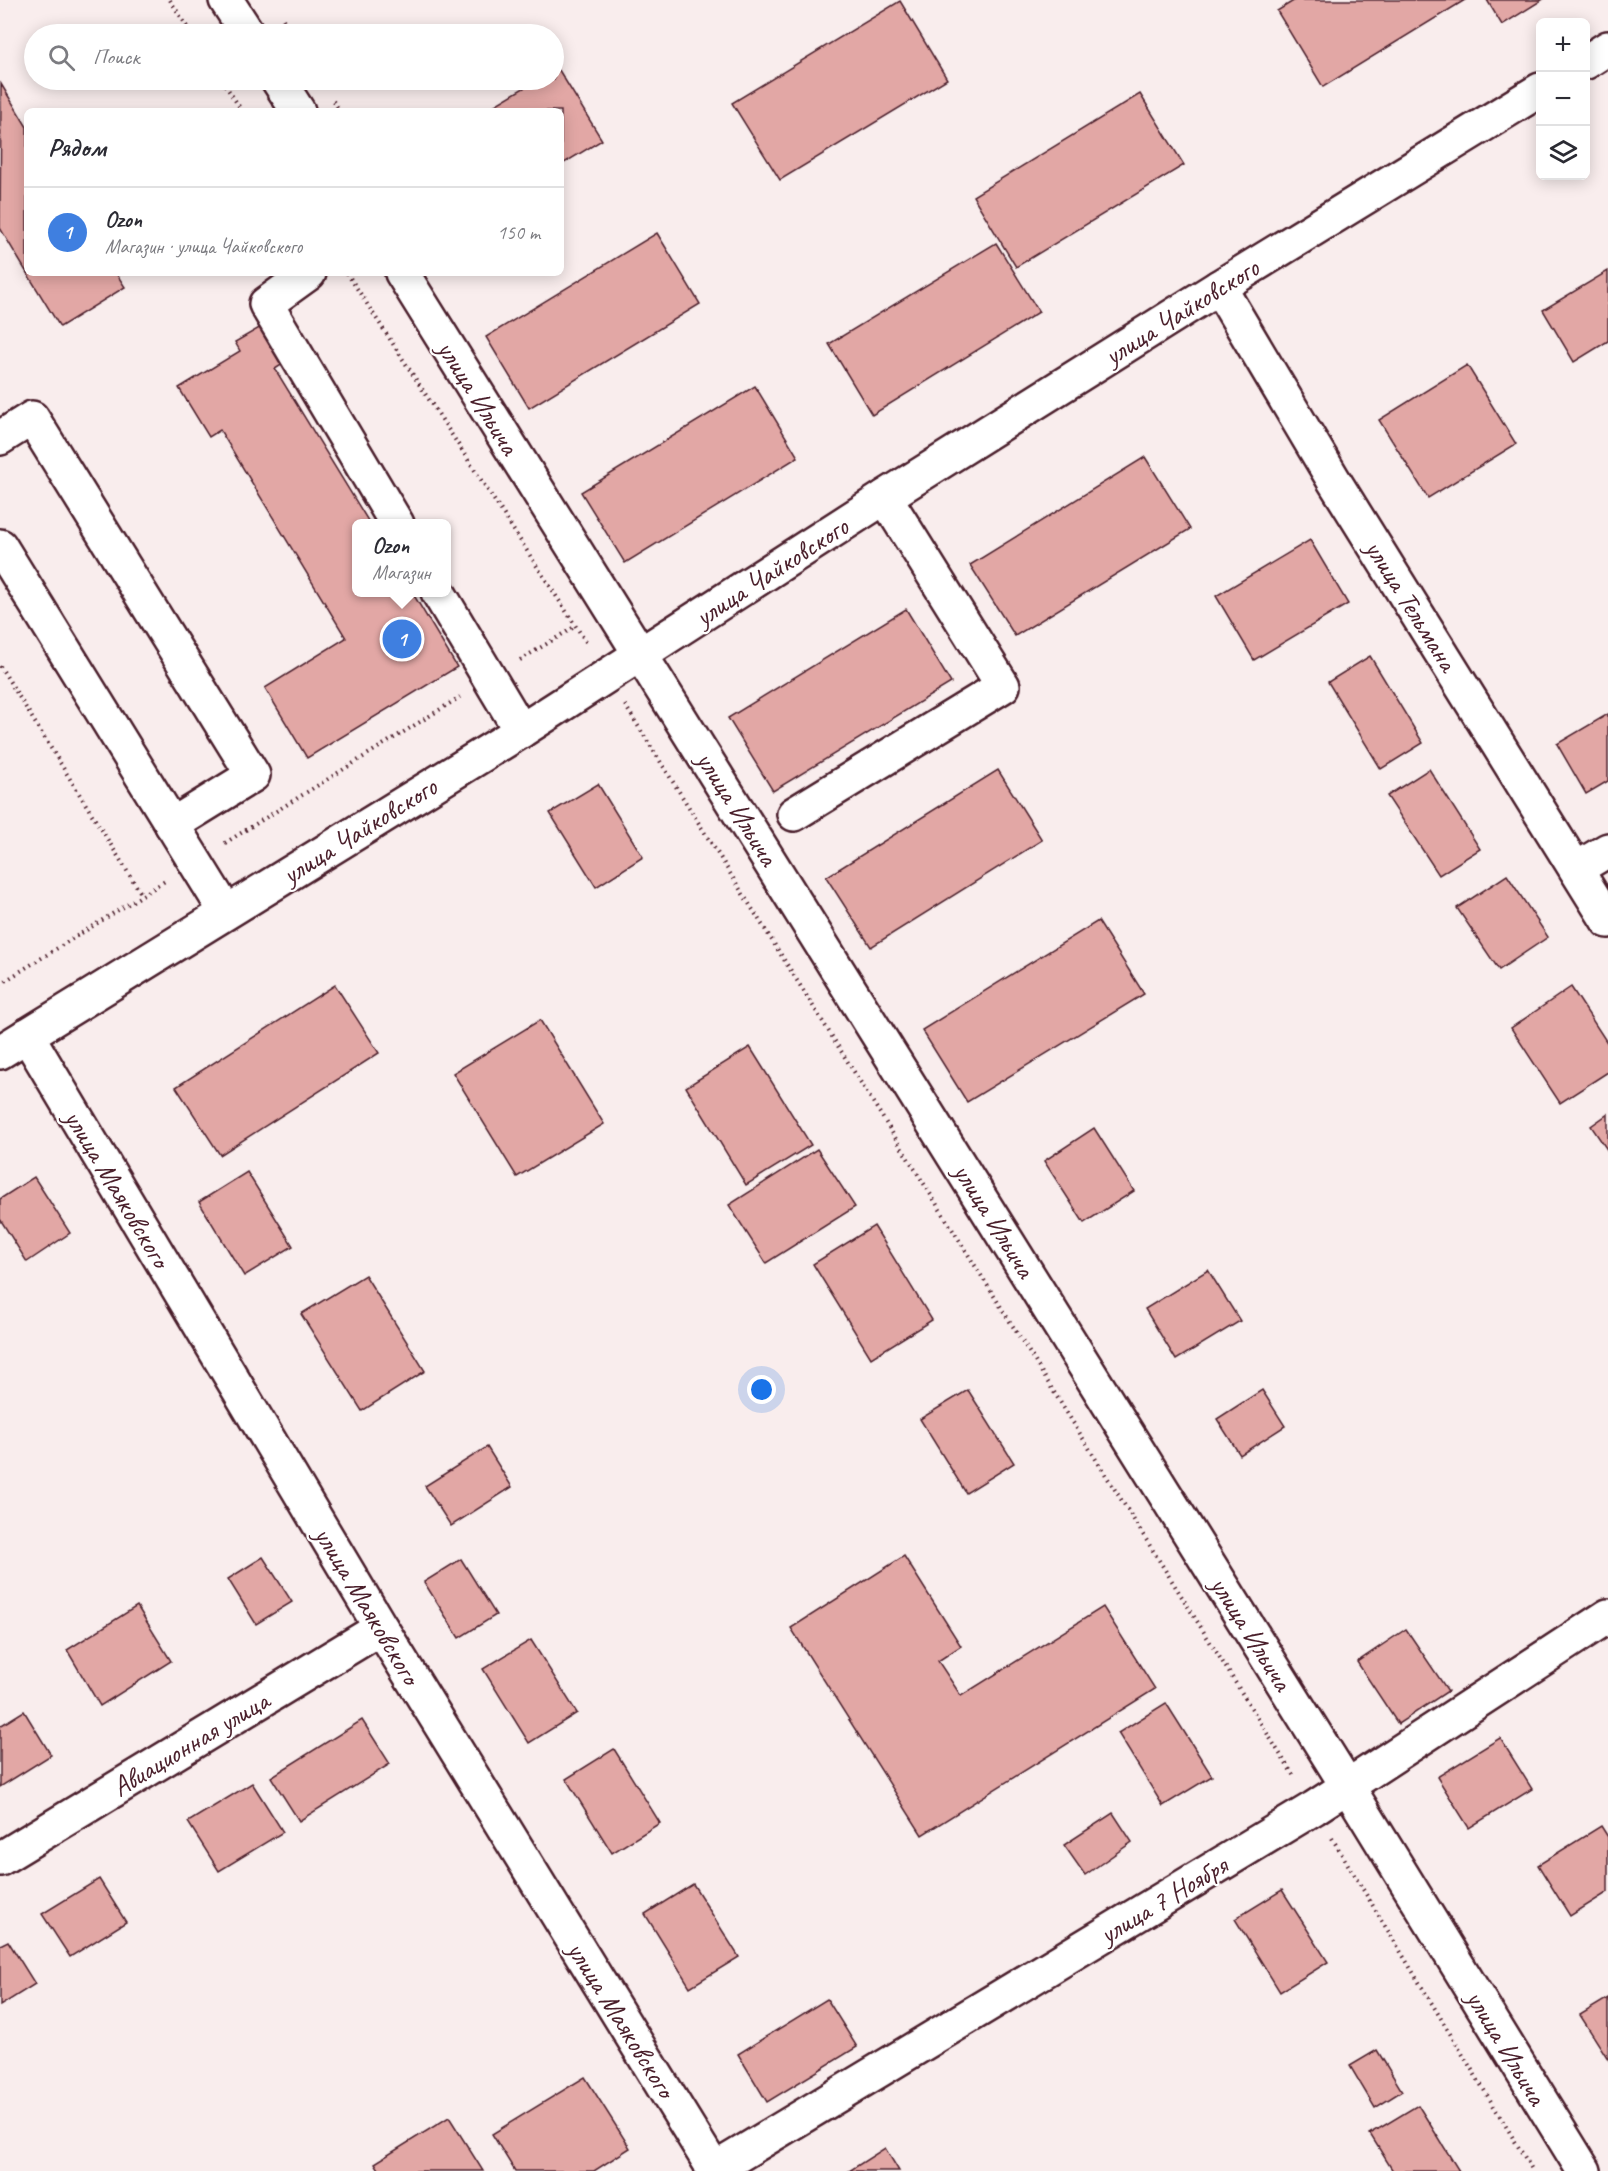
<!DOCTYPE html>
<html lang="ru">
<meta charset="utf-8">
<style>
body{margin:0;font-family:Caveat,sans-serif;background:#f2f2f3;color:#2b2b33}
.controls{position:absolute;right:18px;top:18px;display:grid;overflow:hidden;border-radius:9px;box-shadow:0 3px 15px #0003}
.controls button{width:54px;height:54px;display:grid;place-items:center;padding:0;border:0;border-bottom:2px solid #e1e1e2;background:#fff;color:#2b2b33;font:30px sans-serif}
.you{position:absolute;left:762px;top:1390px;width:21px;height:21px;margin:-15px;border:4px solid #fff;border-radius:50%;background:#1a73e8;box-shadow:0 0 0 9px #1a73e833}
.badge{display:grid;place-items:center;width:39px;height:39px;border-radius:50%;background:#c8321e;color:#fff;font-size:20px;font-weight:700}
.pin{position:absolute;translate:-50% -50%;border:3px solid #fff;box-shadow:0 2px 6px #0006}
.popup{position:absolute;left:352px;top:519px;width:99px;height:78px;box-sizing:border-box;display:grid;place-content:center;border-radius:9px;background:#fff;filter:drop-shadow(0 2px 4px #0005);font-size:20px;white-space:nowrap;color:#7c7c81}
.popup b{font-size:22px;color:#2b2b33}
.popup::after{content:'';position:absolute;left:50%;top:100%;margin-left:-12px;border:12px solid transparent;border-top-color:#fff}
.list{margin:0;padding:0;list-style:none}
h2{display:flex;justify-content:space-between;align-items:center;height:78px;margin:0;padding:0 24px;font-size:26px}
h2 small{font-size:20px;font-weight:400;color:#7c7c81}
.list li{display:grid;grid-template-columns:39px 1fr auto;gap:18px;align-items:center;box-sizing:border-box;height:90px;padding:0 24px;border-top:2px solid #e1e1e2}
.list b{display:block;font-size:22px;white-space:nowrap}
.list p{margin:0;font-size:20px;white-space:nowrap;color:#7c7c81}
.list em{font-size:20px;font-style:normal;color:#7c7c81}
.icon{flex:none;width:33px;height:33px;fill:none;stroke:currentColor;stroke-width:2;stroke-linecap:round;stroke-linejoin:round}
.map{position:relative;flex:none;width:1608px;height:2171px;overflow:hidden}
.search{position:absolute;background:#fff;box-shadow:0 3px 15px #0003;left:24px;top:24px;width:540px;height:66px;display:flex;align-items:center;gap:15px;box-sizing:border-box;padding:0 21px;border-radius:33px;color:#7c7c81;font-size:22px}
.panel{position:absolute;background:#fff;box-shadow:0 3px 15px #0003;left:24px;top:108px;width:540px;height:168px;border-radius:9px}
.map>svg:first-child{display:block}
.building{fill:#e2a7a5;stroke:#4a1f2b;stroke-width:1.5}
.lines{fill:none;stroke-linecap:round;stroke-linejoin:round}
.minor-casing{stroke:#4a1f2b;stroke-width:38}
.path{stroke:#4a1f2b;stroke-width:4;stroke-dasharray:1.5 4.5;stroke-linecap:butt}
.minor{stroke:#fff;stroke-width:33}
.labels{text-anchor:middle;stroke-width:4.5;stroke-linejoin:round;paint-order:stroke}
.street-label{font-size:28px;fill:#4a1f2b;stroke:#fff}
</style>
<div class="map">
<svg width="1608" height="2171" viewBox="0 0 1608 2171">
<rect width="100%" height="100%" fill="#f9eded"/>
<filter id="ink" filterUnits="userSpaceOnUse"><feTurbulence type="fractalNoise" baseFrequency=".0167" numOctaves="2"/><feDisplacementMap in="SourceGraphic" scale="12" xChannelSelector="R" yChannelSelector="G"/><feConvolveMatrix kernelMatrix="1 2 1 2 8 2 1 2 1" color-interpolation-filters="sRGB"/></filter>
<g filter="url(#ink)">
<g class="building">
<path d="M1295 0H1465L1323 87 1277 11Z"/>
<path d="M1487 0H1542L1502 25Z"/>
<path d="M900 1 947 79 780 180 732 103Z"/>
<path d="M557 67 602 140 561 165V111H485L537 80H554V69Z"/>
<path d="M1 84 27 127V273L0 228Z"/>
<path d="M1140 94 1184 165 1016 267 973 196Z"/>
<path d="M657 233 700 304 529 408 486 337Z"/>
<path d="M996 243 1039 312 872 415 829 344Z"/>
<path d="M1608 271V341L1574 362 1543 310Z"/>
<path d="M27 273H116L125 287 60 327Z"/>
<path d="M261 327 283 364 275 369 370 524H357V592H412L457 667 307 758 265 688 346 638 220 430 209 437 179 388 240 351 235 342Z"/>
<path d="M1467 365 1516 444 1428 498 1379 420Z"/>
<path d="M755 386 798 457 625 563 581 492Z"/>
<path d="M1145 457 1190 529 1015 636 970 565Z"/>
<path d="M1310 540 1348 604 1254 660 1216 596Z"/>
<path d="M906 609 951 683 773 791 728 718Z"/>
<path d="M1370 656 1423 743 1381 769 1328 682Z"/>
<path d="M1608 714V781L1586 794 1557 744Z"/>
<path d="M1429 769 1480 849 1439 875 1387 796Z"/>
<path d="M998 770 1042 840 871 947 826 877Z"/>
<path d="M598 784 643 857 596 887 550 813Z"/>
<path d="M1507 875 1548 937 1499 970 1457 908Z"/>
<path d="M1098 921 1144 994 967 1102 922 1030Z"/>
<path d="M335 985 379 1053 220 1155 176 1087Z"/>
<path d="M1571 987 1608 1044V1072L1560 1103 1511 1028Z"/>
<path d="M540 1020 604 1124 517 1177 453 1073Z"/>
<path d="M750 1047 811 1145 746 1185 686 1087Z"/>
<path d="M1608 1114V1151L1591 1126Z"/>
<path d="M1094 1128 1134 1191 1084 1223 1044 1161Z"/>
<path d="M817 1149 855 1207 766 1263 729 1205Z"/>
<path d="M247 1172 293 1246 244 1276 199 1202Z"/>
<path d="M34 1177 70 1233 27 1262 0 1219V1199Z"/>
<path d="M874 1226 932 1320 871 1358 813 1264Z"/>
<path d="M1208 1270 1240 1321 1176 1360 1145 1309Z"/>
<path d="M365 1275 425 1371 362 1411 301 1314Z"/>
<path d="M968 1390 1014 1463 966 1493 920 1419Z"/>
<path d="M1262 1390 1285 1426 1240 1455 1217 1419Z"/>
<path d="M487 1447 512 1487 451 1526 425 1486Z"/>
<path d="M904 1556 961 1646 938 1661 961 1696 1103 1607 1155 1689 922 1835 791 1628Z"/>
<path d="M263 1557 292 1602 256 1624 228 1579Z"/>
<path d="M461 1559 496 1615 459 1638 424 1582Z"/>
<path d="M137 1606 171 1661 100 1706 67 1650Z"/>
<path d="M1406 1629 1448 1691 1398 1724 1357 1662Z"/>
<path d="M531 1640 577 1713 529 1743 483 1669Z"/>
<path d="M1166 1703 1212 1776 1163 1806 1118 1733Z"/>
<path d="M24 1711 51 1755 0 1787V1726Z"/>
<path d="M362 1720 390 1764 299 1821 271 1777Z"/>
<path d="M1500 1738 1532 1789 1469 1828 1437 1777Z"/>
<path d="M614 1749 660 1823 612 1853 566 1779Z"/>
<path d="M252 1783 283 1832 219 1871 188 1822Z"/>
<path d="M1113 1813 1132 1842 1085 1875 1064 1845Z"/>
<path d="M1601 1826 1608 1837V1892L1570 1916 1538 1865Z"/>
<path d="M99 1879 126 1922 70 1957 42 1914Z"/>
<path d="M693 1884 739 1957 690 1987 645 1914Z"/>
<path d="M1282 1890 1328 1962 1280 1992 1235 1919Z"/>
<path d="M8 1941 35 1984 0 2006V1945Z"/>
<path d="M1608 1998V2059L1580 2015Z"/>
<path d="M827 1999 857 2047 767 2102 738 2054Z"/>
<path d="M1377 2050 1402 2091 1375 2108 1350 2066Z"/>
<path d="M585 2077 630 2148 594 2171H515L492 2134Z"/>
<path d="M1418 2105 1459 2171H1393L1370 2134Z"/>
<path d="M449 2117 483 2171H380L375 2163Z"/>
<path d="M885 2148 899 2171H849Z"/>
</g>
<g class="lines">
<defs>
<g id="minor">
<path d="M226 0 248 34"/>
<path d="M1586 62 1608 48"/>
<path d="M278 80 298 111"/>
<path d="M309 273 266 304 397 524"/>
<path d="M402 273 1348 1787 1584 2171"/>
<path d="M1219 287 1333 479 1608 921"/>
<path d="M0 438 32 418 253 775 172 825"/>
<path d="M0 546 226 912"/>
<path d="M438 592 521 731"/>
<path d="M794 814 1003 686 885 497"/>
<path d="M1576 869 1608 850"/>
<path d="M27 1035 381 1628 715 2171"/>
<path d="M0 1052 521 731 885 497 1219 287 1540 90"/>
<path d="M0 1859 381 1628"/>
<path d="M712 2171 1314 1808 1608 1616"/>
</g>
</defs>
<use href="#minor" class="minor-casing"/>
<g class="path">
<path d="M170 0 192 34"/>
<path d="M283 19 292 34"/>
<path d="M222 80 242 111"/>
<path d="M333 101 340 111"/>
<path d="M347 273 588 645"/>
<path d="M520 660 576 626"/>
<path d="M0 666 142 895"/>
<path d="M625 705 1295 1778"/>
<path d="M225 843 460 697"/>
<path d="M0 984 165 881"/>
<path d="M1332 1838 1533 2171"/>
</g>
<use href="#minor" class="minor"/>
</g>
</g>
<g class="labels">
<g class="street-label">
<text transform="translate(1181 311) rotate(-32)" y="10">улица Чайковского</text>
<text transform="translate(479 397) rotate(58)" y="10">улица Ильича</text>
<text transform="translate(771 571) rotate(-33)" y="10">улица Чайковского</text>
<text transform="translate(1412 605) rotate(58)" y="10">улица Тельмана</text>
<text transform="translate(738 808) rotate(58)" y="10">улица Ильича</text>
<text transform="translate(359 830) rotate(-32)" y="10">улица Чайковского</text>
<text transform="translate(118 1188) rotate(59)" y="10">улица Маяковского</text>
<text transform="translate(995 1220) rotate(58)" y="10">улица Ильича</text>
<text transform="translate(368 1605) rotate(59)" y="10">улица Маяковского</text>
<text transform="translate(1252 1633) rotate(58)" y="10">улица Ильича</text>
<text transform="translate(190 1743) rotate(-31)" y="10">Авиационная улица</text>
<text transform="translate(1163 1899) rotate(-31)" y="10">улица 7 Ноября</text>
<text transform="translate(622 2019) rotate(58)" y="10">улица Маяковского</text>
<text transform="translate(1507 2047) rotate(59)" y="10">улица Ильича</text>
</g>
</g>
</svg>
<div class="controls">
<button>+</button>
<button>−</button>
<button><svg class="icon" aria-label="layers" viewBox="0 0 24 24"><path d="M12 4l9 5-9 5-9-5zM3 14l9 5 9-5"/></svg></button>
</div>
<div class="you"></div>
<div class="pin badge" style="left:402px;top:639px;background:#3f7fe0">1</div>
<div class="popup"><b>Ozon</b>Магазин</div>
<div class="search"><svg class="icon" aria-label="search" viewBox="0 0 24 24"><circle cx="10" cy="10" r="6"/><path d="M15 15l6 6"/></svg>Поиск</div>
<section class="panel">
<h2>Рядом<small></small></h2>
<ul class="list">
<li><span class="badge" style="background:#3f7fe0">1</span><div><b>Ozon</b><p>Магазин · улица Чайковского</p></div><em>150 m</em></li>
</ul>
</section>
</div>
